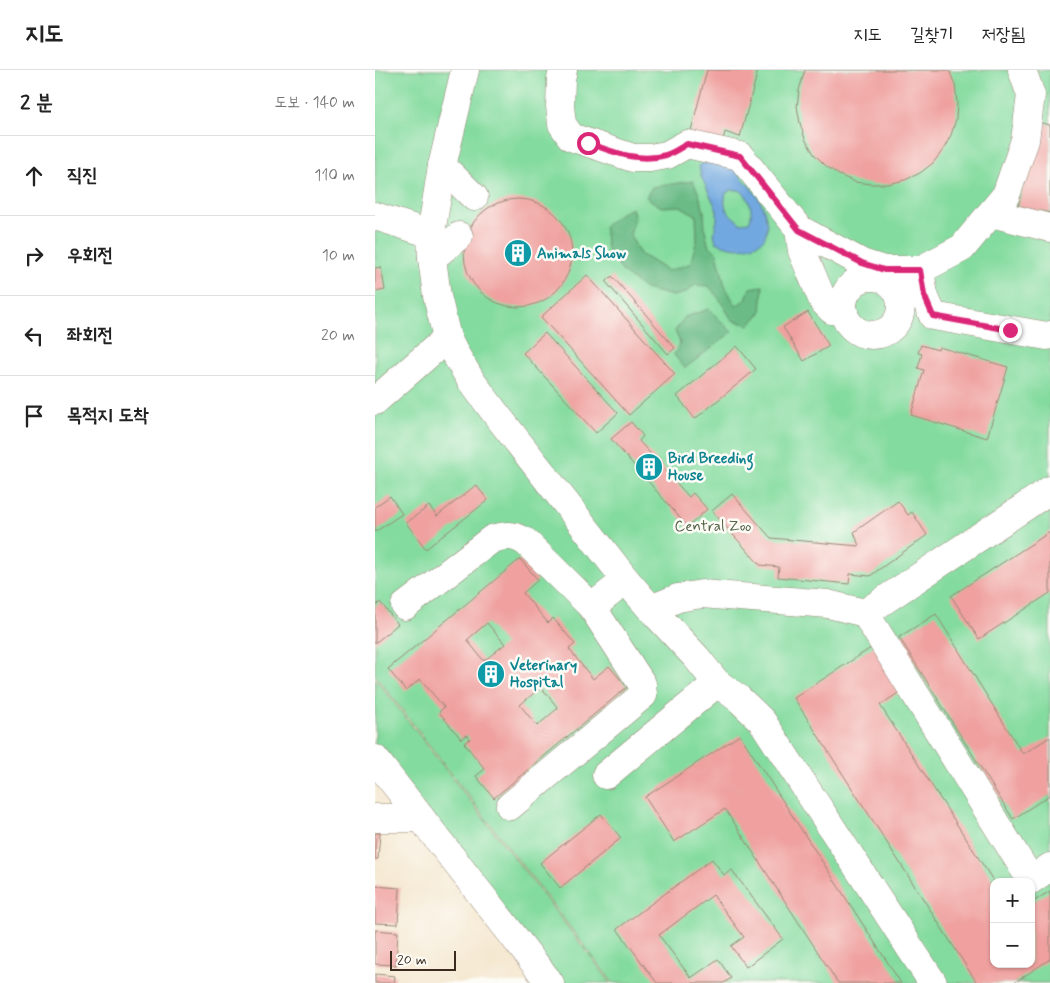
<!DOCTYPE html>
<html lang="ko">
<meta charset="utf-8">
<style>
body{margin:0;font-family:Mynerve,"Poor Story",sans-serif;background:#f6f6f6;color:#222}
.controls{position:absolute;right:15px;bottom:15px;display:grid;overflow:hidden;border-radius:10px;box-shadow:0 1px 4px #0004}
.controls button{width:45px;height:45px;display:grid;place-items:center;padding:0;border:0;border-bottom:1px solid #e0e0e0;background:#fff;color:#222;font:25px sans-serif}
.scale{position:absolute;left:15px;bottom:12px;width:66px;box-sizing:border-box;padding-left:5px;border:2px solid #3b2a1e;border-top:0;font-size:14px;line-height:18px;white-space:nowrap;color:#3b2a1e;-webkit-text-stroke:4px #fdfcf7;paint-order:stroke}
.stop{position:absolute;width:15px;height:15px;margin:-11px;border:4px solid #db2777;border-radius:50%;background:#fff}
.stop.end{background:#db2777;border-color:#fff;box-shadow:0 1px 5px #0008}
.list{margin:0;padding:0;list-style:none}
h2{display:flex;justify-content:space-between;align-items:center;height:65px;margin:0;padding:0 20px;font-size:21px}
h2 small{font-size:16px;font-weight:400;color:#767676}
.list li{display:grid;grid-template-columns:32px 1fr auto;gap:15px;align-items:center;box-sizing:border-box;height:80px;padding:0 20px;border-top:1px solid #e0e0e0}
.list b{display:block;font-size:19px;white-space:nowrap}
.list em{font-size:16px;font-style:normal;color:#767676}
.icon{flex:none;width:28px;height:28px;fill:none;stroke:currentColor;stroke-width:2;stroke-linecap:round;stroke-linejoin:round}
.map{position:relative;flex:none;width:675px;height:913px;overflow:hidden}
header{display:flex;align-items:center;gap:30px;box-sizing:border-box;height:70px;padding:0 25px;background:#fff;border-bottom:1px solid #e0e0e0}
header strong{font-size:24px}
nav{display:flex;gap:28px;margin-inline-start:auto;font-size:18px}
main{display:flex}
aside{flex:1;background:#fff}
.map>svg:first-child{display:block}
.green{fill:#84db9f;stroke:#60825e;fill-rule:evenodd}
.forest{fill:#6bbb86;stroke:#537252}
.water{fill:#71a8df;stroke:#56697e;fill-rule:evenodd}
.building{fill:#efa09f;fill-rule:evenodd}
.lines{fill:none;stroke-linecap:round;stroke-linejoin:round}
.minor-casing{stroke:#988876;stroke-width:29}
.minor{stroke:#fff;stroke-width:28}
.route{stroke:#db2777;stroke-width:6}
.labels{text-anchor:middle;stroke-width:5;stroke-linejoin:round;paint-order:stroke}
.culture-label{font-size:15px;font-weight:bold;fill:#0d838f;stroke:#fdfcf7;text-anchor:start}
.park-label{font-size:15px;fill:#515f45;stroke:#fdfcf7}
</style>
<header>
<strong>지도</strong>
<nav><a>지도</a><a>길찾기</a><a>저장됨</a></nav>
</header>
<main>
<aside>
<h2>2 분<small>도보 · 140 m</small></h2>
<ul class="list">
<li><svg class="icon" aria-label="ahead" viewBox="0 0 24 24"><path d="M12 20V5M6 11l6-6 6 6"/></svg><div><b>직진</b></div><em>110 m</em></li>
<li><svg class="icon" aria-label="right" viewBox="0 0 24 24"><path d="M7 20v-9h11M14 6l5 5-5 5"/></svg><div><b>우회전</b></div><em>10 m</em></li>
<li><svg class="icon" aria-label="left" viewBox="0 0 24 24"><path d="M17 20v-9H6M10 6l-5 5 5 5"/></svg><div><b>좌회전</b></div><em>20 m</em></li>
<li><svg class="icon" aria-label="arrive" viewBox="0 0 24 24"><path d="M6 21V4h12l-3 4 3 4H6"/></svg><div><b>목적지 도착</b></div></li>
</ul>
</aside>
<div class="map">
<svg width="675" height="913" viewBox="0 0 675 913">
<rect width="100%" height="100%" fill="#fdfcf7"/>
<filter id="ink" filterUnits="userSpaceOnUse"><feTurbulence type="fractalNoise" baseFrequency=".02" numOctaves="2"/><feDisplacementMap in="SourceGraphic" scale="10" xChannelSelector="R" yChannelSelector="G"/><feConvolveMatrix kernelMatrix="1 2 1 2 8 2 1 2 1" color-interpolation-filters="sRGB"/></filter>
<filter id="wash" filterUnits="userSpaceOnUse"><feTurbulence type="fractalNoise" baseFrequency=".0096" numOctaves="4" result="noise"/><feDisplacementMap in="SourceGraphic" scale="20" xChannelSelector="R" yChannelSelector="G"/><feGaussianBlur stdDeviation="1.12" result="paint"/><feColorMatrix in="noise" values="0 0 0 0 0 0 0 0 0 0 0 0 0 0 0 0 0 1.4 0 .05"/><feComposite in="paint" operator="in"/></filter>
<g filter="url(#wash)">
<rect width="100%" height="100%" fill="#f4e6cd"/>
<g class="green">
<path d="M0 0H675V913H238L0 605ZM619 812H656V894H619Z"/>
<path d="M0 608 236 913H186L0 674Z"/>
</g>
<g class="forest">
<path d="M318 111 323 122 329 141 330 159 333 174 342 183 350 216 361 236 371 229 375 218 388 216 386 243 374 255 357 250 345 230 334 216 320 215 310 223 298 226 270 219 248 202 232 180 229 156 246 143 257 138 260 148 255 165 265 184 293 201 315 194 322 170 321 145 305 136 286 137 271 127 277 117Z"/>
<path d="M334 239 357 262 310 298 299 285 305 273 300 261 310 247Z"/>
</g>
<path class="water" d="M329 92 355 95C364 104 373 114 381 124 389 135 398 161 386 172 384 173 381 174 379 175 365 180 354 178 341 172L339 164 342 149V140L326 106 324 96ZM357 120H364C367 122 370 123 371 126 376 133 378 145 374 152L365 153C353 142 347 140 351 123Z"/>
<g id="blocks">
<g class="building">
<path d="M332 0H383L365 67 350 62 347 73 315 64Z"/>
<path d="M430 0H574L580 15 582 32 581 49 576 65 568 80 558 93 545 103 530 110 513 114H497L480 112 464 105 451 96 439 84 430 69 425 53 422 37 424 20Z"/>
<path d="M663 52 675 55V143L666 141 664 151 641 145Z"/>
<circle cx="143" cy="183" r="54"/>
<path d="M6 197 10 220 0 222V198Z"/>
<path d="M212 205 300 304 254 345 166 247Z"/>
<path d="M237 206 300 278 293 284 231 212Z"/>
<path d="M433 242 454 276 429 291 408 257Z"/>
<path d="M170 263 243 343 221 363 148 283Z"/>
<path d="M546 275 563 280 564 277 633 297 612 368 536 345 549 300 543 298 547 284 543 283Z"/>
<path d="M362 276 381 299 320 349 302 326Z"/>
<path d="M256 352 268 366 264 371 314 427 318 423 332 439 313 457 236 369Z"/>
<path d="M101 415 113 430 51 479 31 453 54 436 62 446Z"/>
<path d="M357 424 396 468 484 476 479 462 523 431 533 445 537 442 552 465 495 506 475 504 474 514 403 507 404 497 385 495 337 441Z"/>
<path d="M15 426 27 444 0 462V437Z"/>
<path d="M675 462V523L604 569 576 526Z"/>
<path d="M145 489 163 510 148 523 173 553 178 548 200 574 194 579 218 609 234 596 252 617 119 728 101 706 110 699 89 673 95 669 92 665 86 669 64 642 69 637 45 609 31 621 13 599ZM112 553 130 574 109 591 92 570ZM166 617 183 638 162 656 145 635Z"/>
<path d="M5 532 23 554 0 573V537Z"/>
<path d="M561 544 648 684 675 667V725L638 749 524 567Z"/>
<path d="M502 574 531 618 505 635 619 812V894H656V833L675 821V889L639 913H602L419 628Z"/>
<path d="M365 665 526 913H463L350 739 299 772 270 727Z"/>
<path d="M226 744 246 768 185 818 165 793Z"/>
<path d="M0 763H5L3 789H0Z"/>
<path d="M337 789 349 805 357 800 408 869 371 897 356 876 369 867 338 825 284 865 316 908 343 889 356 908 349 913H282L242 859Z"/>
<path d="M0 816 25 818 23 854 0 853Z"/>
<path d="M0 860 23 862 21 895 0 894Z"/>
<path d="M0 904 20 906 19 913H0Z"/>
</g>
</g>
</g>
<g filter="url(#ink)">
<use href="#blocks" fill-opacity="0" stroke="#988876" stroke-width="1"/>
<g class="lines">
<defs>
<g id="minor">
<path d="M90 0 67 96 56 164 57 188 62 226 72 268 79 282 97 312 121 344 251 510 276 539 321 587 342 613 363 628 387 651 558 913"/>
<path d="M188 0 186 9 185 36 187 54 196 67 258 88H275L292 85 312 74 365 86 424 159 487 193 509 200H545L587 178 631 125 650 70 656 25 647 0"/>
<path d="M67 96 99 127"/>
<path d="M616 143 675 158"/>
<path d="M0 146 56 164"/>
<path d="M424 159 427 181 448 231 457 240 469 241"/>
<path d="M57 188 84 166"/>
<path d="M545 200 549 225 558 246 672 266 675 265"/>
<circle cx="497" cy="236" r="29"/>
<path d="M0 331 72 268"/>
<path d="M30 536 117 469C131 465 138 464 151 472L217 537"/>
<path d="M276 539 303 528 327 524 453 534 490 543 675 420"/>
<path d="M490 543 656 810 675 797"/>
<path d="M0 689 175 913"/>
<path d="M231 705 342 613"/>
<path d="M135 736 268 625 267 614 217 537 251 510"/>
<path d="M0 748H46"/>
</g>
</defs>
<use href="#minor" class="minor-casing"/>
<use href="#minor" class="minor"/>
</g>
</g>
<g class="lines" filter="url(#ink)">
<path class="route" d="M213 73C239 82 263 93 291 85 298 83 305 78 312 74L365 86 424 160 487 193 509 200H545L549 225 558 246 635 260"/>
</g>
<defs>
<symbol id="building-disc" viewBox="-11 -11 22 22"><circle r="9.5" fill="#0f9aa8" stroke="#fdfcf7"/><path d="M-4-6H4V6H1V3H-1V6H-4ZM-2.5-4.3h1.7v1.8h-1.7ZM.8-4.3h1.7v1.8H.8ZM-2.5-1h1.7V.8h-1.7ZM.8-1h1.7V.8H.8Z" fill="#fff"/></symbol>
</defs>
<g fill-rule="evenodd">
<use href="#building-disc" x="127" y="167" width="32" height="32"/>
<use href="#building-disc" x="258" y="381" width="32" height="32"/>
<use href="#building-disc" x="100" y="588" width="32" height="32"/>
</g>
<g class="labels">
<g class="culture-label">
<text x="162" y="188">Animals Show</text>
<text x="293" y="393">Bird Breeding<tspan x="293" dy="17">House</tspan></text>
<text x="135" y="600">Veterinary<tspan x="135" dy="17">Hospital</tspan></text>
</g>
<g class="park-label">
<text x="338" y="461">Central Zoo</text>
</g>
</g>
</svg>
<div class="controls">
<button>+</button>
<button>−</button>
</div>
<div class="scale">20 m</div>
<div class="stop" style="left:213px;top:73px"></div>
<div class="stop end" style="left:635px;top:260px"></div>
</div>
</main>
